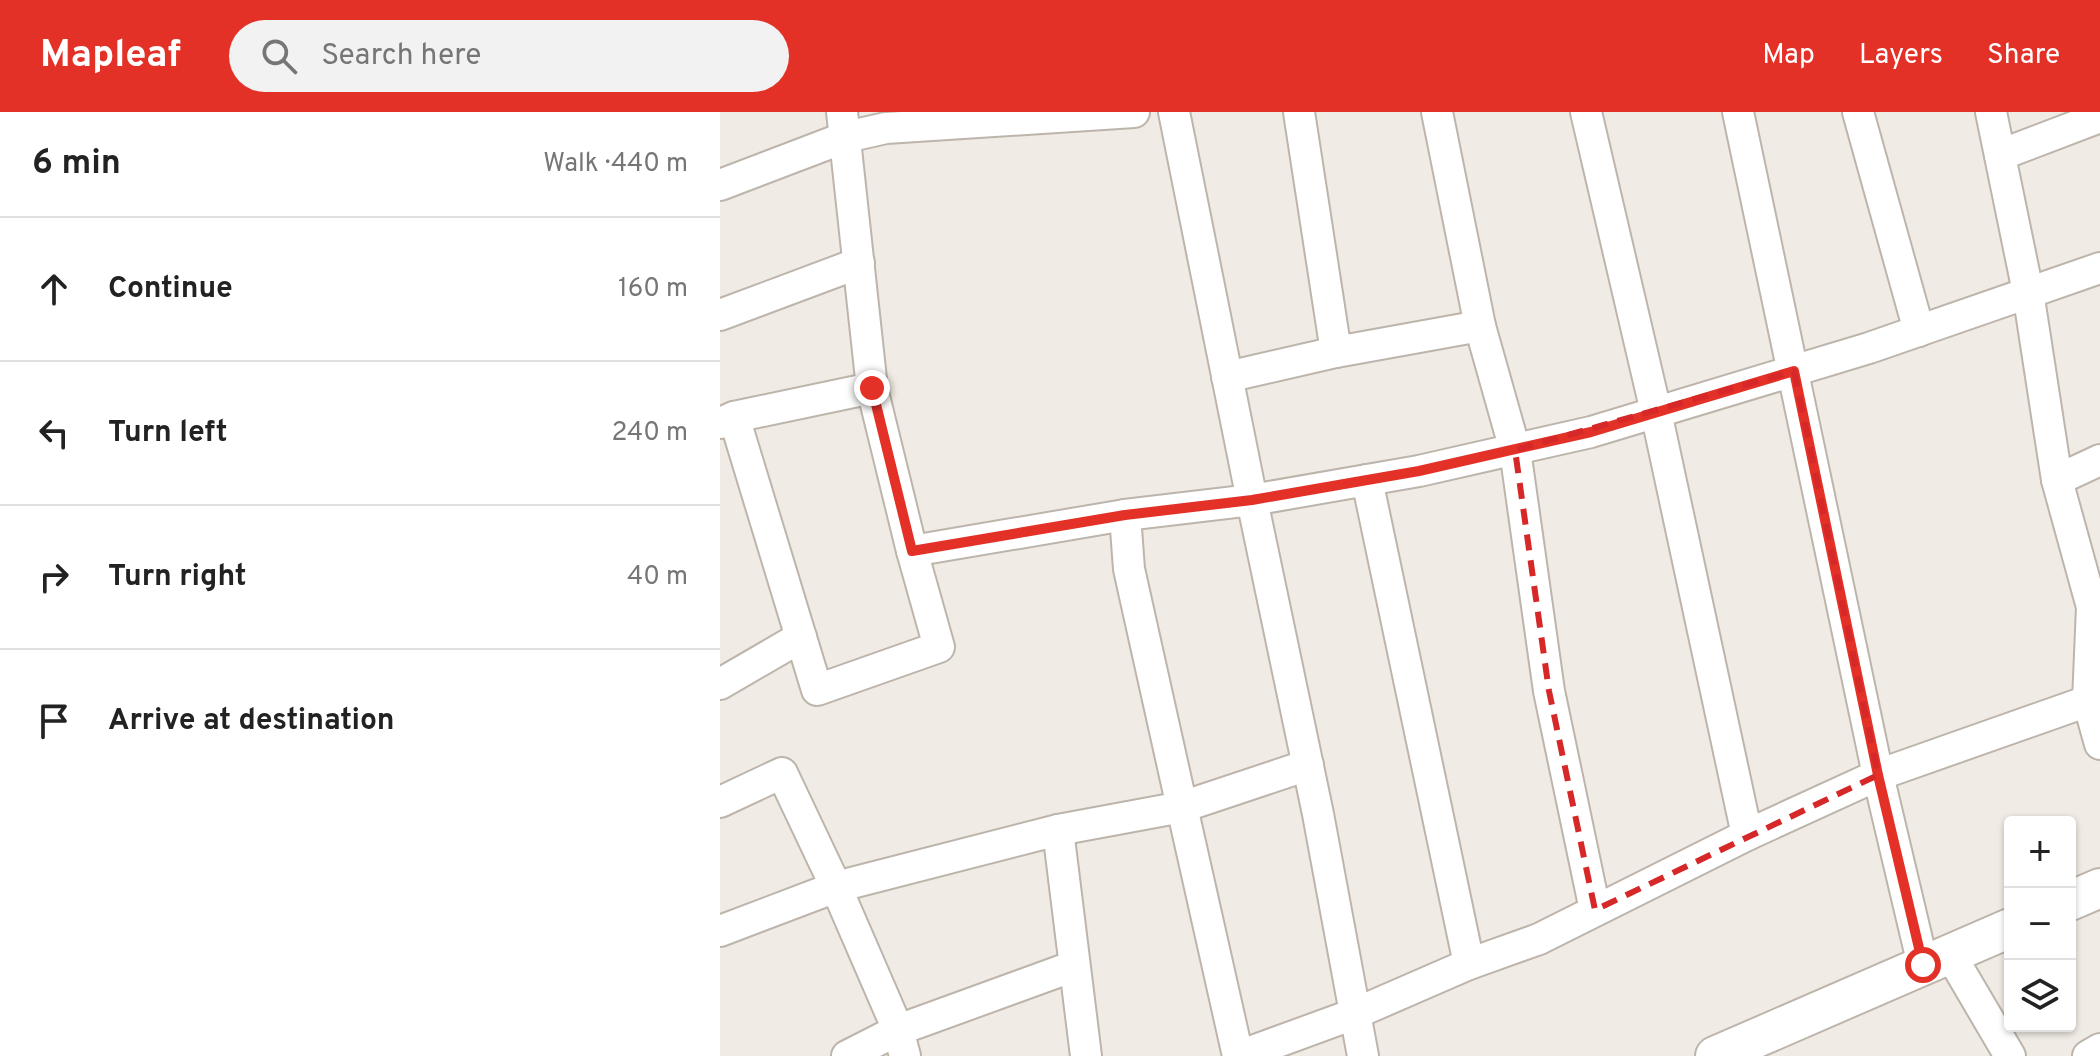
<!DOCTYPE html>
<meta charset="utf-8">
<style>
body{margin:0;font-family:Overpass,sans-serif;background:#f2f2f2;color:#222}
.controls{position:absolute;right:24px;bottom:24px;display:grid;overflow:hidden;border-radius:8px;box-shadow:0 2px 6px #0004}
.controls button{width:72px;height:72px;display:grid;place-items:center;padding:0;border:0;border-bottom:2px solid #e0e0e0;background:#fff;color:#222;font:40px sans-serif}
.stop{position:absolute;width:24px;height:24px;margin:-18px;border:6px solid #e33128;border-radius:50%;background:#fff}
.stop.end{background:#e33128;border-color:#fff;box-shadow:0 2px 8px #0008}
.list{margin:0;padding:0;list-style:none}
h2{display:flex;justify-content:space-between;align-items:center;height:104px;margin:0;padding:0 32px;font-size:34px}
h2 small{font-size:26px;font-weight:400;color:#767676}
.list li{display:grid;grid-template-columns:52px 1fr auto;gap:24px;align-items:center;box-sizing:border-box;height:144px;padding:0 32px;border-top:2px solid #e0e0e0}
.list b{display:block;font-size:30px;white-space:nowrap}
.list em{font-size:26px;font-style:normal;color:#767676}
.icon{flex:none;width:44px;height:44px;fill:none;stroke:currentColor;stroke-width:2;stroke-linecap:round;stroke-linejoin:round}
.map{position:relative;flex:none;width:1380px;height:944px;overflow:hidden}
header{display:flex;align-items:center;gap:48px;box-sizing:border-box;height:112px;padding:0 40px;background:#e33128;color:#fff}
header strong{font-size:38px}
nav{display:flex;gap:44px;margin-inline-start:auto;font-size:28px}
.search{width:560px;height:72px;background:#f2f2f2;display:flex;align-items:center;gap:20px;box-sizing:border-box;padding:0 28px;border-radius:44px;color:#767676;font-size:30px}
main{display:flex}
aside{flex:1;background:#fff}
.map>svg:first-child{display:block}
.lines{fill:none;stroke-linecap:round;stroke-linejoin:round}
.minor-casing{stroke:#bdb5ab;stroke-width:34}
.tertiary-casing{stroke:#bdb5ab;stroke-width:42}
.minor{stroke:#fff;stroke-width:30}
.tertiary{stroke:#fff;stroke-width:38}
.route{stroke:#e33128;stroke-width:10}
.marked{fill:none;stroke:#d62828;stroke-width:6;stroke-dasharray:16 10;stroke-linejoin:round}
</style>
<header>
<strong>Mapleaf</strong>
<div class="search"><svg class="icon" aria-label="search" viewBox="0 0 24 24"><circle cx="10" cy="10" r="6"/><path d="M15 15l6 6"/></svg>Search here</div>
<nav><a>Map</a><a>Layers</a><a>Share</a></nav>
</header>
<main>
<aside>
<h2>6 min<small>Walk · 440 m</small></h2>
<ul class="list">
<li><svg class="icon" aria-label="ahead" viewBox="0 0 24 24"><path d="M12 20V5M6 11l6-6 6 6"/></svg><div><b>Continue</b></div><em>160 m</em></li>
<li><svg class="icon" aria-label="left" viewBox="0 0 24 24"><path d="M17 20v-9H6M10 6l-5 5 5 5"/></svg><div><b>Turn left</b></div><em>240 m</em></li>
<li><svg class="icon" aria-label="right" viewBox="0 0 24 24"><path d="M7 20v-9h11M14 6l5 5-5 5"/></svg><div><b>Turn right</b></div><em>40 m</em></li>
<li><svg class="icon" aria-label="arrive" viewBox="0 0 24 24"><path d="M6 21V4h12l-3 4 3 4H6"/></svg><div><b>Arrive at destination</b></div></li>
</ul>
</aside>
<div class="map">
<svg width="1380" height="944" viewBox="0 0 1380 944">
<rect width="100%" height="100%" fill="#f0ebe4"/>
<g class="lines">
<defs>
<g id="minor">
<path d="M122 0 152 276 192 439 405 403 532 388 699 359 871 320 1149 236 1380 156"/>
<path d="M454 0 532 388 598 702 643 944"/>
<path d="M579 0 616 240"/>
<path d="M717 0 760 214 795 338 829 579 875 798"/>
<path d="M866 0 936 300 1027 723"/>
<path d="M1018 0 1158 663 1203 853"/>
<path d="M1138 0 1199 219"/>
<path d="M1271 0 1308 180 1337 368 1372 495 1368 589 1380 632"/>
<path d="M1280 43 1380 5"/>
<path d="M0 73 126 25 166 16 414 0"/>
<path d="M0 203 139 151"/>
<path d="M507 265 616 240 760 214"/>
<path d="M14 305 97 578 219 535 192 439"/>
<path d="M0 311 14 305 152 276"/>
<path d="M647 368 749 852"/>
<path d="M1337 368 1380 348"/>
<path d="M405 403 409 457 462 695 588 653"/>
<path d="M0 572 81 525"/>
<path d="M0 690 62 661 116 775 178 918 127 944"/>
<path d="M338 718 462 695 518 944"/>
<path d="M0 819 116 775 338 718 366 944"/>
<path d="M1230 842 1290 944"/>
<path d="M185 944 178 918 354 854"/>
<path d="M519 944 634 902 749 852 819 827 1027 723 1158 663 1368 589"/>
<path d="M1368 944 1380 937"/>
</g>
<g id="tertiary">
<path d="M1350 789 1380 776"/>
<path d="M995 944 1290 816"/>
</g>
</defs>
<use href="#minor" class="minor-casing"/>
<use href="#tertiary" class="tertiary-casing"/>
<use href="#minor" class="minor"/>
<use href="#tertiary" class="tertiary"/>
</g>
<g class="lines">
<path class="route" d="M152 276 192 439 405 403 532 388 699 359 871 320 1074 259 1158 663 1203 853"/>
</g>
<path class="marked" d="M1074 259 1158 663 875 798 829 579 795 338Z"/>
</svg>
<div class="controls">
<button>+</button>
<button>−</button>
<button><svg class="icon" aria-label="layers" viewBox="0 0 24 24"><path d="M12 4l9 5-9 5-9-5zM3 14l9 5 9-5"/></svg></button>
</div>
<div class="stop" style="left:1203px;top:853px"></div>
<div class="stop end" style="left:152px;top:276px"></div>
</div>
</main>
